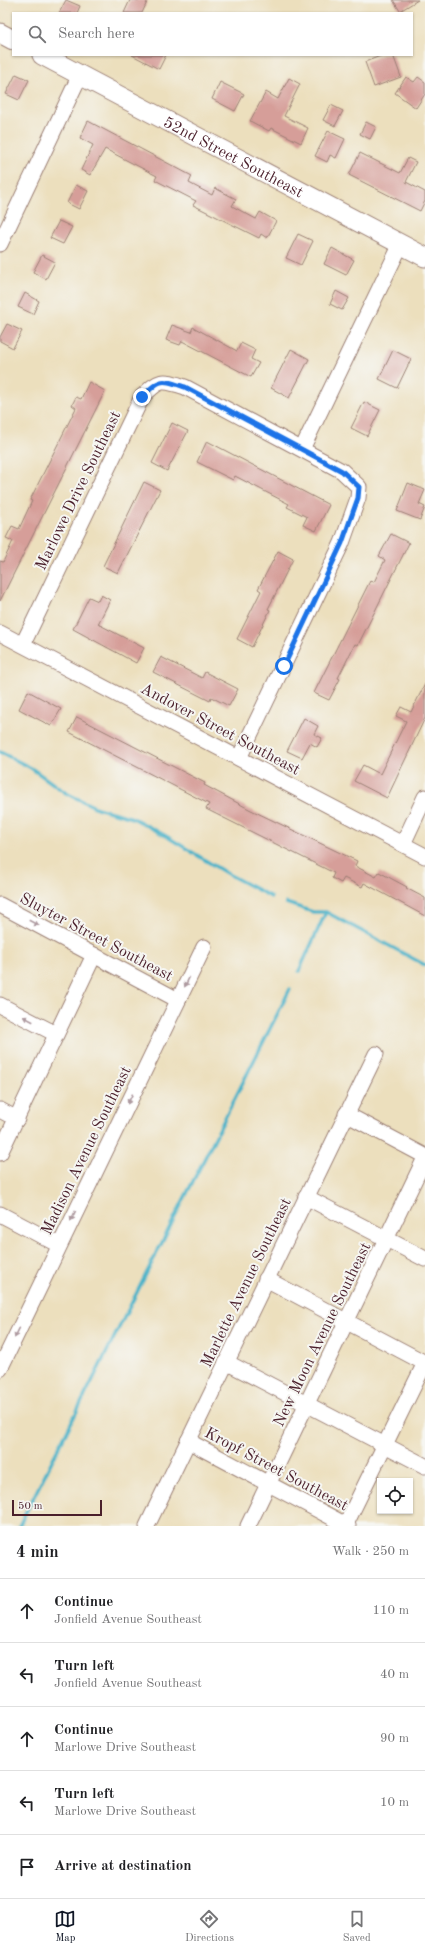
<!DOCTYPE html>
<meta charset="utf-8">
<style>
body{margin:0;font-family:"Old Standard TT",serif;background:#f2f2f2;color:#202124}
.controls{position:absolute;right:12px;bottom:12px;display:grid;overflow:hidden;border-radius:0px;box-shadow:0 1px 3px #0004}
.controls button{width:36px;height:36px;display:grid;place-items:center;padding:0;border:0;border-bottom:1px solid #e0e0e0;background:#fff;color:#202124;font:20px sans-serif}
.scale{position:absolute;left:12px;bottom:10px;width:90px;box-sizing:border-box;padding-left:4px;border:2px solid #4a1f2b;border-top:0;font-size:11px;line-height:14px;white-space:nowrap;color:#4a1f2b;-webkit-text-stroke:3px #f6f6f2;paint-order:stroke}
.stop{position:absolute;width:12px;height:12px;margin:-9px;border:3px solid #1a73e8;border-radius:50%;background:#fff}
.stop.end{background:#1a73e8;border-color:#fff;box-shadow:0 1px 4px #0008}
.list{margin:0;padding:0;list-style:none}
h2{display:flex;justify-content:space-between;align-items:center;height:52px;margin:0;padding:0 16px;font-size:17px}
h2 small{font-size:13px;font-weight:400;color:#757577}
.list li{display:grid;grid-template-columns:26px 1fr auto;gap:12px;align-items:center;box-sizing:border-box;height:64px;padding:0 16px;border-top:1px solid #e0e0e0}
.list b{display:block;font-size:15px;white-space:nowrap}
.list p{margin:0;font-size:13px;white-space:nowrap;color:#757577}
.list em{font-size:13px;font-style:normal;color:#757577}
.icon{flex:none;width:22px;height:22px;fill:none;stroke:currentColor;stroke-width:2;stroke-linecap:round;stroke-linejoin:round}
.map{position:relative;flex:none;width:425px;height:1526px;overflow:hidden}
.search{position:absolute;background:#fff;box-shadow:0 1px 3px #0004;left:12px;right:12px;top:12px;height:44px;display:flex;align-items:center;gap:10px;box-sizing:border-box;padding:0 14px;border-radius:0px;color:#757577;font-size:15px}
.sheet{height:372px;background:#fff}
nav{display:flex;justify-content:space-around;align-items:center;box-sizing:border-box;height:56px;border-top:1px solid #e0e0e0;background:#fff;font-size:11px;color:#757577}
nav a{display:grid;justify-items:center;gap:2px}
nav .on{color:#111827}
.map>svg:first-child{display:block}
.lines{fill:none;stroke-linecap:round;stroke-linejoin:round}
.stream{stroke:#4bb3c9;stroke-width:3.5}
.building{fill:#d69e99}
.minor-casing{stroke:#9b7f74;stroke-width:17}
.major-casing{stroke:#9b7f74;stroke-width:21}
.minor{stroke:#fff;stroke-width:15}
.major{stroke:#fff;stroke-width:19}
.oneway{fill:#ae9aa0}
.route{stroke:#1a73e8;stroke-width:5}
.labels{text-anchor:middle;stroke-width:4;stroke-linejoin:round;paint-order:stroke}
.street-label{font-size:16px;fill:#4a1f2b;stroke:#f6f6f2}
</style>
<div class="map">
<svg width="425" height="1526" viewBox="0 0 425 1526">
<rect width="100%" height="100%" fill="#f6f6f2"/>
<filter id="ink" filterUnits="userSpaceOnUse"><feTurbulence type="fractalNoise" baseFrequency=".025" numOctaves="2"/><feDisplacementMap in="SourceGraphic" scale="8" xChannelSelector="R" yChannelSelector="G"/><feConvolveMatrix kernelMatrix="1 2 1 2 8 2 1 2 1" color-interpolation-filters="sRGB"/></filter>
<filter id="wash" filterUnits="userSpaceOnUse"><feTurbulence type="fractalNoise" baseFrequency=".012" numOctaves="4" result="noise"/><feDisplacementMap in="SourceGraphic" scale="16" xChannelSelector="R" yChannelSelector="G"/><feGaussianBlur stdDeviation="0.9" result="paint"/><feColorMatrix in="noise" values="0 0 0 0 0 0 0 0 0 0 0 0 0 0 0 0 0 1.4 0 .05"/><feComposite in="paint" operator="in"/></filter>
<g filter="url(#wash)">
<rect width="100%" height="100%" fill="#ecdfbd"/>
<g class="lines">
<g class="stream">
<path d="M0 752 31 768 66 793 97 808 133 818 166 836 226 873 271 897"/>
<path d="M286 903 313 912H326L425 965"/>
<path d="M299 971 326 912"/>
<path d="M19 1526 290 989"/>
</g>
</g>
<g id="blocks">
<g class="building">
<path d="M66 0 80 6 77 13H59Z"/>
<path d="M130 0H148L142 13H124Z"/>
<path d="M393 0H418L400 11Z"/>
<path d="M132 55H166L159 69Z"/>
<path d="M383 55H393L401 77 374 87 365 62Z"/>
<path d="M16 74 29 80 19 100 6 94Z"/>
<path d="M406 77 414 82 418 77 425 82V94L416 108 395 93Z"/>
<path d="M289 78 300 84 284 116 308 128 301 143 271 128 269 131 250 121 266 92 278 99Z"/>
<path d="M220 82 244 94 235 111 212 99Z"/>
<path d="M331 105 343 111 335 126 323 120Z"/>
<path d="M88 121 192 176 189 183 212 195 215 188 236 199 232 206 256 219 260 212 276 221 267 238 261 234 259 238 193 205 196 201 155 180 157 176 105 149 90 175 81 170 93 145 80 138Z"/>
<path d="M366 122 376 127 370 139 360 134Z"/>
<path d="M328 131 345 139 336 158 330 155 327 162 315 156Z"/>
<path d="M360 153 400 173 408 158 416 162 406 182 425 192V201L420 211 349 175Z"/>
<path d="M76 185 88 191 79 209 67 203Z"/>
<path d="M59 221 72 227 63 244 50 238Z"/>
<path d="M298 234 313 241 301 265 286 258Z"/>
<path d="M332 248 354 260 346 275 324 264Z"/>
<path d="M42 255 55 262 46 279 33 272Z"/>
<path d="M336 291 349 298 342 310 330 304Z"/>
<path d="M25 293 39 301 33 314 18 307Z"/>
<path d="M7 324 22 331 13 348 0 341V337Z"/>
<path d="M172 325 191 332 193 327 237 351 241 343 255 350 251 359 259 363 251 377 182 341 180 345 166 340Z"/>
<path d="M291 349 309 359 289 398 271 388Z"/>
<path d="M393 350 411 359 397 388 379 379Z"/>
<path d="M89 382 105 391 0 601V561L3 562 13 541 6 538 12 526 19 529 32 501 30 500 76 408 72 405 76 397 81 399Z"/>
<path d="M364 402 380 410 367 436 351 428Z"/>
<path d="M172 423 188 431 167 471 152 463Z"/>
<path d="M207 441 329 505 316 531 303 525 307 517 287 507 289 504 235 476 233 480 197 462Z"/>
<path d="M144 482 160 490 118 573 103 566Z"/>
<path d="M408 483 425 490 419 504 425 507 420 520 397 511Z"/>
<path d="M391 534 409 543 358 645 355 644 338 678 340 679 329 700 314 693 370 581 374 582 385 560 379 556Z"/>
<path d="M278 551 293 559 268 609 270 610 252 647 237 639 261 591 258 589Z"/>
<path d="M101 595 110 600 98 624 144 648 136 663 73 629 89 597 98 601Z"/>
<path d="M161 657 202 678 205 672 238 689 229 706 211 697 210 701 153 672Z"/>
<path d="M425 684V718L387 798 354 781 363 765 380 774 406 721 396 716 401 707 411 712Z"/>
<path d="M28 691 61 709 51 726 19 709Z"/>
<path d="M77 717 205 783 204 785 249 809 357 861 355 866 376 877 379 872 407 887 406 888 425 898V916L364 883 362 887 344 878 341 883 332 878 334 873 206 809 209 804 69 732Z"/>
<path d="M304 718 318 726 314 734 322 738 317 747 310 743 302 758 287 751Z"/>
</g>
</g>
</g>
<g filter="url(#ink)">
<use href="#blocks" fill-opacity="0" stroke="#9b7f74" stroke-width="1"/>
<g class="lines">
<defs>
<g id="minor">
<path d="M0 244 80 75"/>
<path d="M302 449 401 244"/>
<path d="M0 633 425 856"/>
<path d="M23 644 142 397C160 379 161 379 185 387L342 471 359 487 358 498 342 543 239 758"/>
<path d="M403 844 425 797"/>
<path d="M0 905 178 1000"/>
<path d="M0 1005 56 1034"/>
<path d="M0 1110 17 1119"/>
<path d="M346 1114 425 1156"/>
<path d="M0 1153 94 955"/>
<path d="M306 1197 425 1259"/>
<path d="M0 1214 59 1245"/>
<path d="M266 1279 425 1363"/>
<path d="M226 1362 425 1466"/>
<path d="M0 1369 204 947"/>
<path d="M188 1441 348 1526"/>
<path d="M147 1526 376 1054"/>
<path d="M248 1526 425 1158"/>
<path d="M345 1526 425 1363"/>
</g>
<g id="major">
<path d="M0 33 13 40"/>
<path id="s1" d="M42 55 425 257"/>
</g>
</defs>
<use href="#minor" class="minor-casing"/>
<use href="#major" class="major-casing"/>
<use href="#minor" class="minor"/>
<use href="#major" class="major"/>
</g>
<defs><path id="oneway-solid" d="M-6-.8H1V-3.2L6.5 0L1 3.2V.8H-6Z"/></defs>
<g class="oneway">
<use href="#oneway-solid" transform="translate(34 923) rotate(28)"/>
<use href="#oneway-solid" transform="translate(187 982) rotate(116)"/>
<use href="#oneway-solid" transform="translate(28 1019) rotate(-152)"/>
<use href="#oneway-solid" transform="translate(130 1099) rotate(116)"/>
<use href="#oneway-solid" transform="translate(73 1216) rotate(116)"/>
<use href="#oneway-solid" transform="translate(17 1333) rotate(116)"/>
</g>
</g>
<g class="lines" filter="url(#ink)">
<path class="route" d="M142 397C161 378 160 379 185 387L342 471 359 487 358 498 342 543 284 666"/>
</g>
<g class="labels">
<g class="street-label">
<text dy="6" stroke="none"><textPath href="#s1" startOffset="217">52nd Street Southeast</textPath></text>
<text transform="translate(77 490) rotate(-64)" y="6">Marlowe Drive Southeast</text>
<text transform="translate(221 728) rotate(28)" y="6">Andover Street Southeast</text>
<text transform="translate(97 936) rotate(28)" y="6">Sluyter Street Southeast</text>
<text transform="translate(85 1150) rotate(-64)" y="6">Madison Avenue Southeast</text>
<text transform="translate(245 1282) rotate(-64)" y="6">Marlette Avenue Southeast</text>
<text transform="translate(321 1334) rotate(-64)" y="6">New Moon Avenue Southeast</text>
<text transform="translate(277 1468) rotate(28)" y="6">Kropf Street Southeast</text>
</g>
</g>
</svg>
<div class="controls">
<button><svg class="icon" aria-label="locate" viewBox="0 0 24 24"><circle cx="12" cy="12" r="6"/><path d="M12 2v4M12 18v4M2 12h4M18 12h4"/></svg></button>
</div>
<div class="scale">50 m</div>
<div class="stop" style="left:284px;top:666px"></div>
<div class="stop end" style="left:142px;top:397px"></div>
<div class="search"><svg class="icon" aria-label="search" viewBox="0 0 24 24"><circle cx="10" cy="10" r="6"/><path d="M15 15l6 6"/></svg>Search here</div>
</div>
<section class="sheet">
<h2>4 min<small>Walk · 250 m</small></h2>
<ul class="list">
<li><svg class="icon" aria-label="ahead" viewBox="0 0 24 24"><path d="M12 20V5M6 11l6-6 6 6"/></svg><div><b>Continue</b><p>Jonfield Avenue Southeast</p></div><em>110 m</em></li>
<li><svg class="icon" aria-label="left" viewBox="0 0 24 24"><path d="M17 20v-9H6M10 6l-5 5 5 5"/></svg><div><b>Turn left</b><p>Jonfield Avenue Southeast</p></div><em>40 m</em></li>
<li><svg class="icon" aria-label="ahead" viewBox="0 0 24 24"><path d="M12 20V5M6 11l6-6 6 6"/></svg><div><b>Continue</b><p>Marlowe Drive Southeast</p></div><em>90 m</em></li>
<li><svg class="icon" aria-label="left" viewBox="0 0 24 24"><path d="M17 20v-9H6M10 6l-5 5 5 5"/></svg><div><b>Turn left</b><p>Marlowe Drive Southeast</p></div><em>10 m</em></li>
<li><svg class="icon" aria-label="arrive" viewBox="0 0 24 24"><path d="M6 21V4h12l-3 4 3 4H6"/></svg><div><b>Arrive at destination</b></div></li>
</ul>
</section>
<nav>
<a class="on"><svg class="icon" aria-label="map" viewBox="0 0 24 24"><path d="M3 6l6-2 6 2 6-2v14l-6 2-6-2-6 2zM9 4v14M15 6v14"/></svg>Map</a>
<a><svg class="icon" aria-label="directions" viewBox="0 0 24 24"><path d="M12 3l9 9-9 9-9-9zM9 14v-3h6M13 9l2 2-2 2"/></svg>Directions</a>
<a><svg class="icon" aria-label="saved" viewBox="0 0 24 24"><path d="M7 4h10v16l-5-4-5 4z"/></svg>Saved</a>
</nav>
